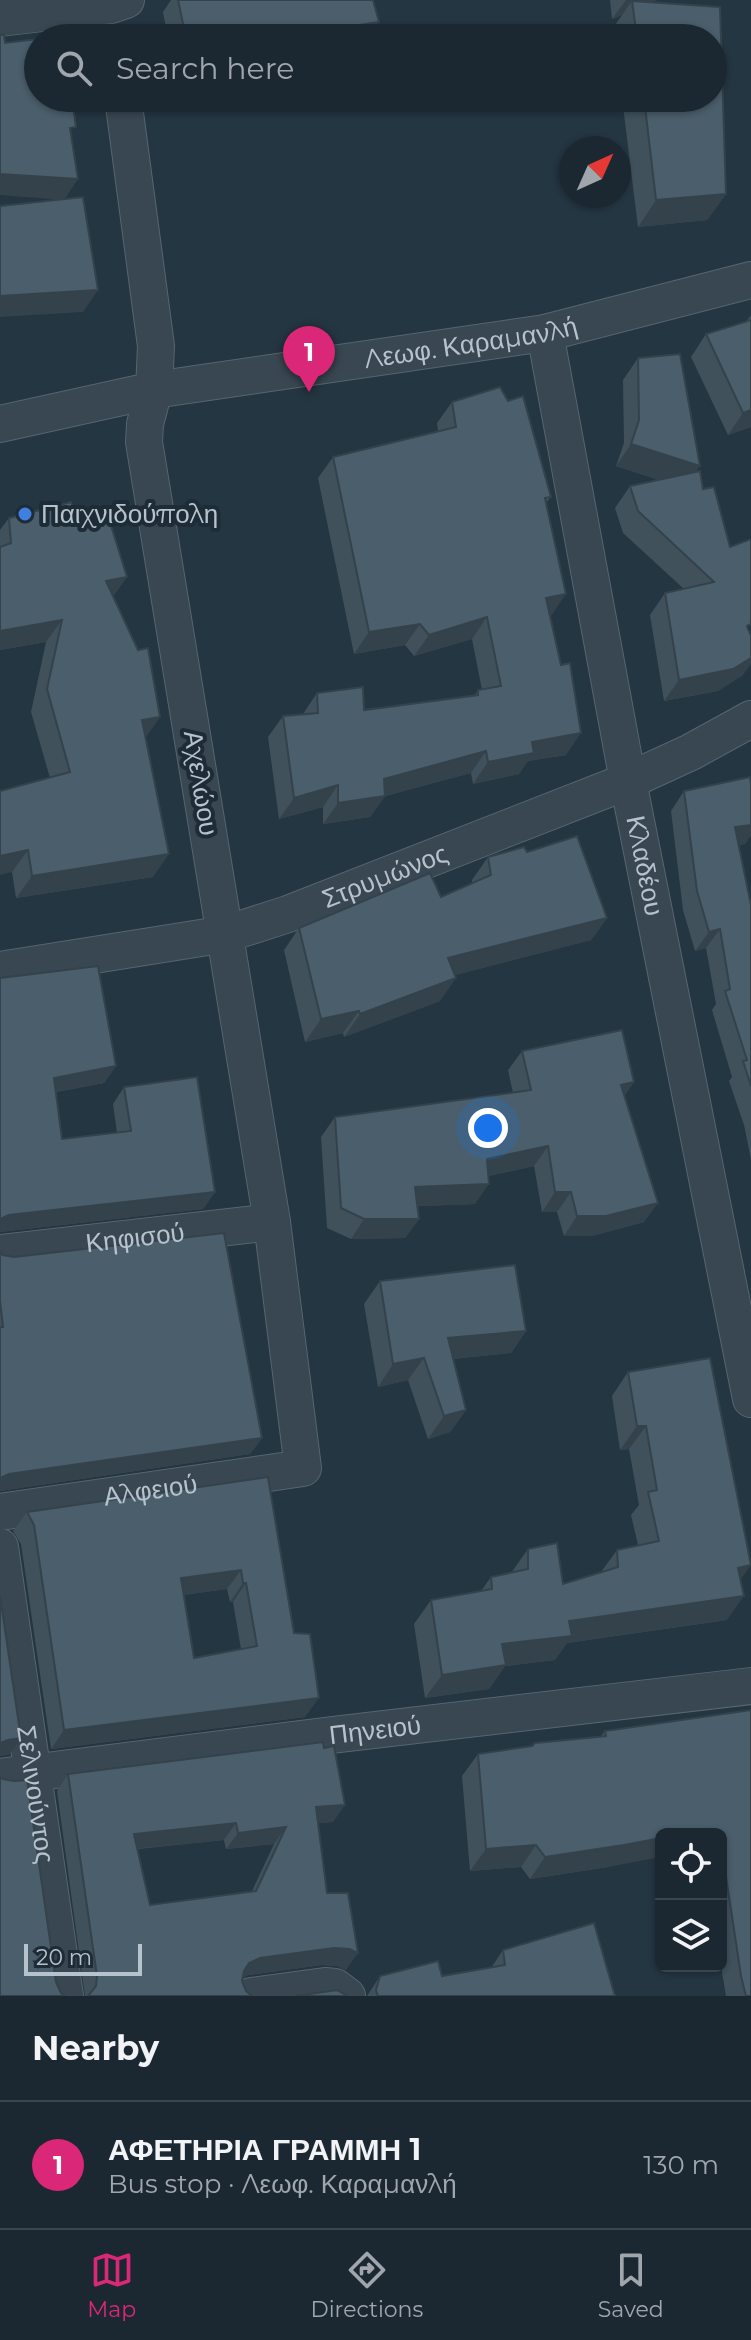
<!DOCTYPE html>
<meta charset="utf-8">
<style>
body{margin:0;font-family:Montserrat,sans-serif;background:#24303a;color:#f1f3f6}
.controls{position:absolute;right:24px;bottom:24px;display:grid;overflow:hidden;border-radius:12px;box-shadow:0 2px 6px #0004}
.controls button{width:72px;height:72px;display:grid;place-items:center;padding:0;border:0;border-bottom:2px solid #39444d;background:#1b2832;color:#f1f3f6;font:40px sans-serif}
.compass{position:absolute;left:559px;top:136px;width:72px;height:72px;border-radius:50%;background:#1b2832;box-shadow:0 2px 6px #0004;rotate:45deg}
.scale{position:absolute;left:24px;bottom:20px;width:118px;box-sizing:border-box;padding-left:8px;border:4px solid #b6c2cc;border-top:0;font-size:22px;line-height:28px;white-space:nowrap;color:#b6c2cc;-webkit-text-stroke:6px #1d2c37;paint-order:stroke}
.you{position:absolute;left:488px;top:1128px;width:28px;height:28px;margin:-20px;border:6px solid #fff;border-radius:50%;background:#1a73e8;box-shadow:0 0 0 12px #1a73e833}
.badge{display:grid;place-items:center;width:52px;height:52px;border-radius:50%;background:#db2777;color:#fff;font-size:26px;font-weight:700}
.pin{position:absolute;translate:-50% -66px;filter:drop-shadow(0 2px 4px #0008)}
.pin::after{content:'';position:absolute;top:42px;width:28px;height:24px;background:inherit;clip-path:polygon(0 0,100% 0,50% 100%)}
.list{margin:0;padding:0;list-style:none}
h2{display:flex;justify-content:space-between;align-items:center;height:104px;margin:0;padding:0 32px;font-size:34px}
h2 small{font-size:26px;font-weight:400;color:#a0a6ac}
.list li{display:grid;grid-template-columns:52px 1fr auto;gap:24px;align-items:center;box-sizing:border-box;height:128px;padding:0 32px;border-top:2px solid #39444d}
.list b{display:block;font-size:30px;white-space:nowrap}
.list p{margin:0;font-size:26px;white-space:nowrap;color:#a0a6ac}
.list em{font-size:26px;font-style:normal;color:#a0a6ac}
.icon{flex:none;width:44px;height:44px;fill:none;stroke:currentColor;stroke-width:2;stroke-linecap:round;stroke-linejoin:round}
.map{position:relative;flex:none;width:751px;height:1996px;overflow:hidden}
.search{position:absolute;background:#1b2832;box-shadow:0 2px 6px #0004;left:24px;right:24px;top:24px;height:88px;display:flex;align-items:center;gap:20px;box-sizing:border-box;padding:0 28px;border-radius:44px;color:#a0a6ac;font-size:30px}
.sheet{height:232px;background:#1b2832}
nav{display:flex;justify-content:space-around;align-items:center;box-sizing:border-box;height:112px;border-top:2px solid #39444d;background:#1b2832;font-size:22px;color:#a0a6ac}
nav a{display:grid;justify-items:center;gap:4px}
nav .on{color:#db2777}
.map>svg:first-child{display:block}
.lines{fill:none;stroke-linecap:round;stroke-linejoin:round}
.street-casing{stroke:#57656f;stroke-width:38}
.street{stroke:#394752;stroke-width:36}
.wall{fill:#40515c;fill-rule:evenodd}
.shaded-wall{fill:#34424b}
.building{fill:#4a5e6b;stroke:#34424b;stroke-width:2;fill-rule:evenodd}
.shop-dot{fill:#3f7fe0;stroke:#1d2c37;stroke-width:3}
.labels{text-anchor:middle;stroke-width:8;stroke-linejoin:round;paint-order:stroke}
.street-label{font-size:26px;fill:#b6c2cc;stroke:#1d2c37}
.poi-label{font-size:26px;fill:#b6c2cc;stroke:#1d2c37;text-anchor:start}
</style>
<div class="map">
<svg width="751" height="1996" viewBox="0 0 751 1996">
<rect width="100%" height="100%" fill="#243642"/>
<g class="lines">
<defs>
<g id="street">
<path d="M0 18 111 5 126 0"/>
<path id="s1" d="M545 333 628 781 751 1399"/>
<path id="s2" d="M0 424 154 390 545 333 751 280"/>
<path id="s3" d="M0 970 226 934 288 914 628 781 691 752 751 719"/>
<path id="s4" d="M0 1253 272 1222"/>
<path id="s5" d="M0 1512 303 1468 272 1222 144 442 145 424 154 390 156 346 123 98"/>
<path id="s6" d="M0 1547 65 1996"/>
<path id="s7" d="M0 1777 332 1735 751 1686"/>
<path d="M251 1996 325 1986 335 1987 347 1996"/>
</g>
</defs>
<use href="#street" class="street-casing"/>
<use href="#street" class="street"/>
</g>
<g class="wall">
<path d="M171 0H373L368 38H168L163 12Z"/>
<path d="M610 0H657L652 2 720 7 726 194 707 220 638 227 622 98H713V38H615L613 28 622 15 612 19Z"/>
<path d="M751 315V427L728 435 691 357 706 334 746 322Z"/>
<path d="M638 358 703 489 743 675 718 691 664 701 650 615 665 593 684 589 623 533 615 508 630 486 659 480 616 466 624 443 623 380Z"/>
<path d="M452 402 551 497 546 503 550 616 566 755 528 761 519 774 473 784 471 773 385 796 370 817 323 824V807L279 819 268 737 283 716 303 714 317 693 364 710 475 695 478 690H482L472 639 414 656 405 645 354 654 318 478 333 457 438 431 437 423Z"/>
<path d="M9 518 78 521 127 577 113 596 145 738 153 877 16 898 12 872 50 778 31 712 46 642 0 650V530Z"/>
<path d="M751 784V835L745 844 739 845 751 905V1159L744 1125 729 1081 732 1077 712 1010 716 1004 706 948 695 951 683 910 671 811 684 791Z"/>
<path d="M527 852 607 918 591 940 455 975 440 1001 344 1037 343 1033 305 1042 284 950 299 928 441 897 472 883V880L488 857Z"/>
<path d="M0 978 116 1066 104 1083 56 1092 62 1139 117 1133 113 1104 124 1087 215 1192 203 1209 0 1232Z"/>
<path d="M522 1051 634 1082 624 1096 644 1222 592 1236H564L557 1212H542L534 1166 488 1176 475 1204 417 1206 419 1219 405 1238 351 1239 327 1228 321 1137 335 1117 513 1093 508 1070Z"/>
<path d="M0 1252 262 1438 250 1454 0 1491Z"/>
<path d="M380 1281 526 1331 511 1353 453 1359 466 1410 450 1432 428 1439 408 1380 378 1387 364 1304Z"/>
<path d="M628 1372 740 1580 727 1620 567 1643 555 1660 505 1666 489 1689 425 1698 414 1624 431 1600 481 1591 491 1577 511 1573 528 1549 563 1584 601 1572 617 1550 638 1545 631 1515 639 1505 629 1449 620 1450 612 1396Z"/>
<path d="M268 1477 294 1633 305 1717 51 1749 21 1544 13 1531 27 1512ZM227 1589 230 1602H233L241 1649 194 1658 183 1595Z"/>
<path d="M751 1710V1996H726L721 1966V1834H661L608 1867 530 1879 521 1867 470 1871 462 1776 478 1754 601 1736 605 1731Z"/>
<path d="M68 1774 333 1822 318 1823 327 1893 346 1970 337 1966 322 1965 248 1975 242 1978V1981L246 1991 252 1996H85L57 1791ZM224 1840 226 1849 274 1844 252 1891 150 1905 138 1849Z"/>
<path d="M503 1950 615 1996H367L380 1976H442L491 1968Z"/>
</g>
<g class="shaded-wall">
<path d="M626 0H657L633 10 632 1 622 15 612 19Z"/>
<path d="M379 22 368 38H277Z"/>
<path d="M0 174 78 179 64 200 0 195Z"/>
<path d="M726 194 707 220 638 227 656 200Z"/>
<path d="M98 290 83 312 0 317V296Z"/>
<path d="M751 410V427L728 435 743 413Z"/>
<path d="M631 444 700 466 684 488 616 466Z"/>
<path d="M127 577 111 599 106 581Z"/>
<path d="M566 594 551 616 531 619 546 598Z"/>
<path d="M487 617 472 639 414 656 429 635Z"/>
<path d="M62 620 46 642 0 650V631Z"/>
<path d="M420 624 405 645 354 654 369 632Z"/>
<path d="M751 658V664L743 675 718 691 664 701 679 680Z"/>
<path d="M160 717 144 740 142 720Z"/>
<path d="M581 733 566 755 528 761 519 774 473 784 488 762 532 742Z"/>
<path d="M486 751 471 773 384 796H385L370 817 323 824 338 803 384 779Z"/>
<path d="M338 785 323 807 279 819 294 798Z"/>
<path d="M751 825V835L745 844 722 846 735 827Z"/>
<path d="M28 850 12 872 0 875V856Z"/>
<path d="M169 854 153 877 16 898 32 876Z"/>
<path d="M607 918 591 940 433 981 448 958Z"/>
<path d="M720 929 706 948 695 951 709 932Z"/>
<path d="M456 978 440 1001 344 1037 360 1014Z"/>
<path d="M359 1011 343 1033 305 1042 321 1019Z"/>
<path d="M116 1066 104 1083 42 1094 54 1078Z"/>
<path d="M634 1082 620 1102 621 1085Z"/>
<path d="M548 1146 534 1166 473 1179 487 1159Z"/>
<path d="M489 1184 475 1204 401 1207 415 1187Z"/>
<path d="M215 1192 203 1209 0 1232V1219L9 1215Z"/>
<path d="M555 1192H571L557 1212H542Z"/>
<path d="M658 1203 644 1222 592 1236H564L577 1216Z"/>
<path d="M364 1219H419L405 1238 351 1239Z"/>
<path d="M526 1331 511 1353 432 1361 448 1338Z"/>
<path d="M424 1358 408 1380 378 1387 393 1364Z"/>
<path d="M466 1410 450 1432 428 1439 444 1416Z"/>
<path d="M637 1426H646L629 1449 620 1450Z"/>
<path d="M262 1438 250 1454 0 1491V1478L9 1474Z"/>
<path d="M751 1565 734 1589 738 1568Z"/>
<path d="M241 1570 227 1589 167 1597 181 1578Z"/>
<path d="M243 1583H246L233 1602H230Z"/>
<path d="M744 1596 727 1620 567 1643 555 1660 505 1666 489 1689 425 1698 442 1675 502 1644 569 1621Z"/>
<path d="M319 1698 305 1717 51 1749 64 1730Z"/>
<path d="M21 1738 9 1755 0 1756V1743L8 1740Z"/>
<path d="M345 1805 333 1822 304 1824 316 1807Z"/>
<path d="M236 1823 224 1840 123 1850 134 1834Z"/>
<path d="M286 1827 274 1844 226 1849 238 1833Z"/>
<path d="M708 1829 704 1834H681Z"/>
<path d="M661 1838V1857L608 1867 530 1879 545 1857Z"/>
<path d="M536 1845 521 1867 470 1871 486 1849Z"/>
<path d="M334 1948 349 1949 358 1953 346 1970 337 1966 322 1965 248 1975 238 1980 249 1963 260 1958Z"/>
</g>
<g class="building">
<path d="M178 0H373L379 22 277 38H186Z"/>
<path d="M632 1 720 7 726 194 656 200 644 98H713V38H637Z"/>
<path d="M0 35H4L5 43 38 39V98H72L76 127 70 128 78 179 0 174Z"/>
<path d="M64 36 65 38H45Z"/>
<path d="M83 197 98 290 0 296V206Z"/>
<path d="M751 320V410L743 413 706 334Z"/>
<path d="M680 354 700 466 631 444 639 420 638 358Z"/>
<path d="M500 387 508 401 523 396 551 497 545 498 566 594 546 598 561 665 570 663 581 733 532 742 534 753 488 762 486 751 384 779 385 796 338 803V785L294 798 283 716 318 713 317 693 363 687 364 710 478 695V690L501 686 487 617 429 635 420 624 369 632 333 457 456 427 452 402Z"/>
<path d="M700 471 703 489 714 487 730 547 751 539V624L747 626 751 636V658L733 669 679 680 665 593 714 582 638 511 630 486Z"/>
<path d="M71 502 78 521 109 519 127 577 106 581 138 650 148 648 160 717 142 720 169 854 32 876 28 850 0 856V791L70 772 47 689 62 620 0 631V547L11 543 9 518Z"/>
<path d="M750 777 751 784V825L735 827 751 905V1086L743 1061 747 1060 725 991 730 989 720 929 709 932 697 891 684 791Z"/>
<path d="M577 836 607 918 448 958 456 978 360 1014 359 1011 321 1019 299 928 430 873 441 897 491 875 488 857 524 847 527 852Z"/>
<path d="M98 966 116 1066 54 1078 62 1139 131 1131 124 1087 197 1077 215 1192 9 1215 0 1219V978Z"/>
<path d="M622 1030 634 1082 621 1085 658 1203 606 1216H577L571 1192H555L548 1146 487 1159 489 1184 415 1187 419 1219H364L341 1208 335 1117 531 1090 522 1051Z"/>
<path d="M224 1233 262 1438 9 1474 0 1478V1327H3L0 1301V1252L3 1255 14 1257Z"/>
<path d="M515 1265 526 1331 448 1338 466 1410 444 1416 424 1358 393 1364 380 1281Z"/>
<path d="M710 1358 751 1565 738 1568 744 1596 569 1621 572 1636 502 1644 506 1665 442 1675 431 1600 492 1589 491 1577 528 1569V1549L557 1543 563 1584 618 1567 617 1550 659 1541 648 1492 657 1490 646 1426H637L628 1372Z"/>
<path d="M268 1477 294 1633 310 1634 319 1698 64 1730 34 1525 27 1512ZM241 1570 243 1583H246L257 1646 194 1658 181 1578Z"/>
<path d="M0 1596 21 1738 8 1740 0 1743Z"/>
<path d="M751 1710V1996H746L741 1976 721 1844V1834L719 1833 710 1834 708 1829 681 1834H661V1838L624 1845 545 1857 536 1845 486 1849 478 1754 532 1746 535 1743 606 1736 605 1731Z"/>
<path d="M323 1742 324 1748 334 1746 345 1805 316 1807 327 1893H348L358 1953 349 1949 334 1948 260 1958 249 1963 244 1971 242 1981 246 1991 252 1996H88L96 1986 97 1976 68 1774ZM236 1823 238 1833 286 1827 256 1891 150 1905 134 1834Z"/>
<path d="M0 1777 3 1779 14 1781 27 1780 56 1982 61 1993 65 1996H0Z"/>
<path d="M594 1923 615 1996H378L376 1990 380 1976 438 1961 442 1976 505 1965 503 1950Z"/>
<path d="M337 1990 348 1996H296Z"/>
</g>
<circle class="shop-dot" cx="25" cy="514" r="8"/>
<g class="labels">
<g class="street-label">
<text dy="9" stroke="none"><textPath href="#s2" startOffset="478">Λεωφ. Καραμανλή</textPath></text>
<text transform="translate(201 783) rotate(81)" y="9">Αχελώου</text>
<text dy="9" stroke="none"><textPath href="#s1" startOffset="542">Κλαδέου</textPath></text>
<text dy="9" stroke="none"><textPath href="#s3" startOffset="398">Στρυμώνος</textPath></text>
<text dy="9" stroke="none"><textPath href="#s4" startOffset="136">Κηφισού</textPath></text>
<text dy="9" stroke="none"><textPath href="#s5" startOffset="152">Αλφειού</textPath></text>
<text dy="9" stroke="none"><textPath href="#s7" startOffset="378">Πηνειού</textPath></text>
<text dy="9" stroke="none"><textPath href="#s6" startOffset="250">Σελινούντος</textPath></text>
</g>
<g class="poi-label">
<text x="41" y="523">Παιχνιδούπολη</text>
</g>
</g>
</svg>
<div class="controls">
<button><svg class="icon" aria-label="locate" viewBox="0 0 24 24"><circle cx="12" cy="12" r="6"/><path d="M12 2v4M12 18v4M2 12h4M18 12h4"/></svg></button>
<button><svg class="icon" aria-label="layers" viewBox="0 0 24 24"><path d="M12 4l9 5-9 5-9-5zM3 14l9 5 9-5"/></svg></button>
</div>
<svg class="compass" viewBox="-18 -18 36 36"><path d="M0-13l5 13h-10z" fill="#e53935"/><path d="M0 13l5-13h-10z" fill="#a0a6ac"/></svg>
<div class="scale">20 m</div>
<div class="you"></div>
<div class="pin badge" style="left:309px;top:392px">1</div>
<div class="search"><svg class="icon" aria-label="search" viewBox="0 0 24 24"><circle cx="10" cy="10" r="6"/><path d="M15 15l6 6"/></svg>Search here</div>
</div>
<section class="sheet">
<h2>Nearby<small></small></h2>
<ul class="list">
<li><span class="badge">1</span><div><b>ΑΦΕΤΗΡΙΑ ΓΡΑΜΜΗ 1</b><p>Bus stop · Λεωφ. Καραμανλή</p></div><em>130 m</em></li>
</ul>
</section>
<nav>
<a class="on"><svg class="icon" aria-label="map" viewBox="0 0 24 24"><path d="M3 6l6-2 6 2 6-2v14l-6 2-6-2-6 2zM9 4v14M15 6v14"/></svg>Map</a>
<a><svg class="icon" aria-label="directions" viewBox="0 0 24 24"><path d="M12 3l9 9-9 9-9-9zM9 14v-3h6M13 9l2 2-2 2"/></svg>Directions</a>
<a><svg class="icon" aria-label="saved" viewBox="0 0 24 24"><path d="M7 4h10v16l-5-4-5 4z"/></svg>Saved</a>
</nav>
